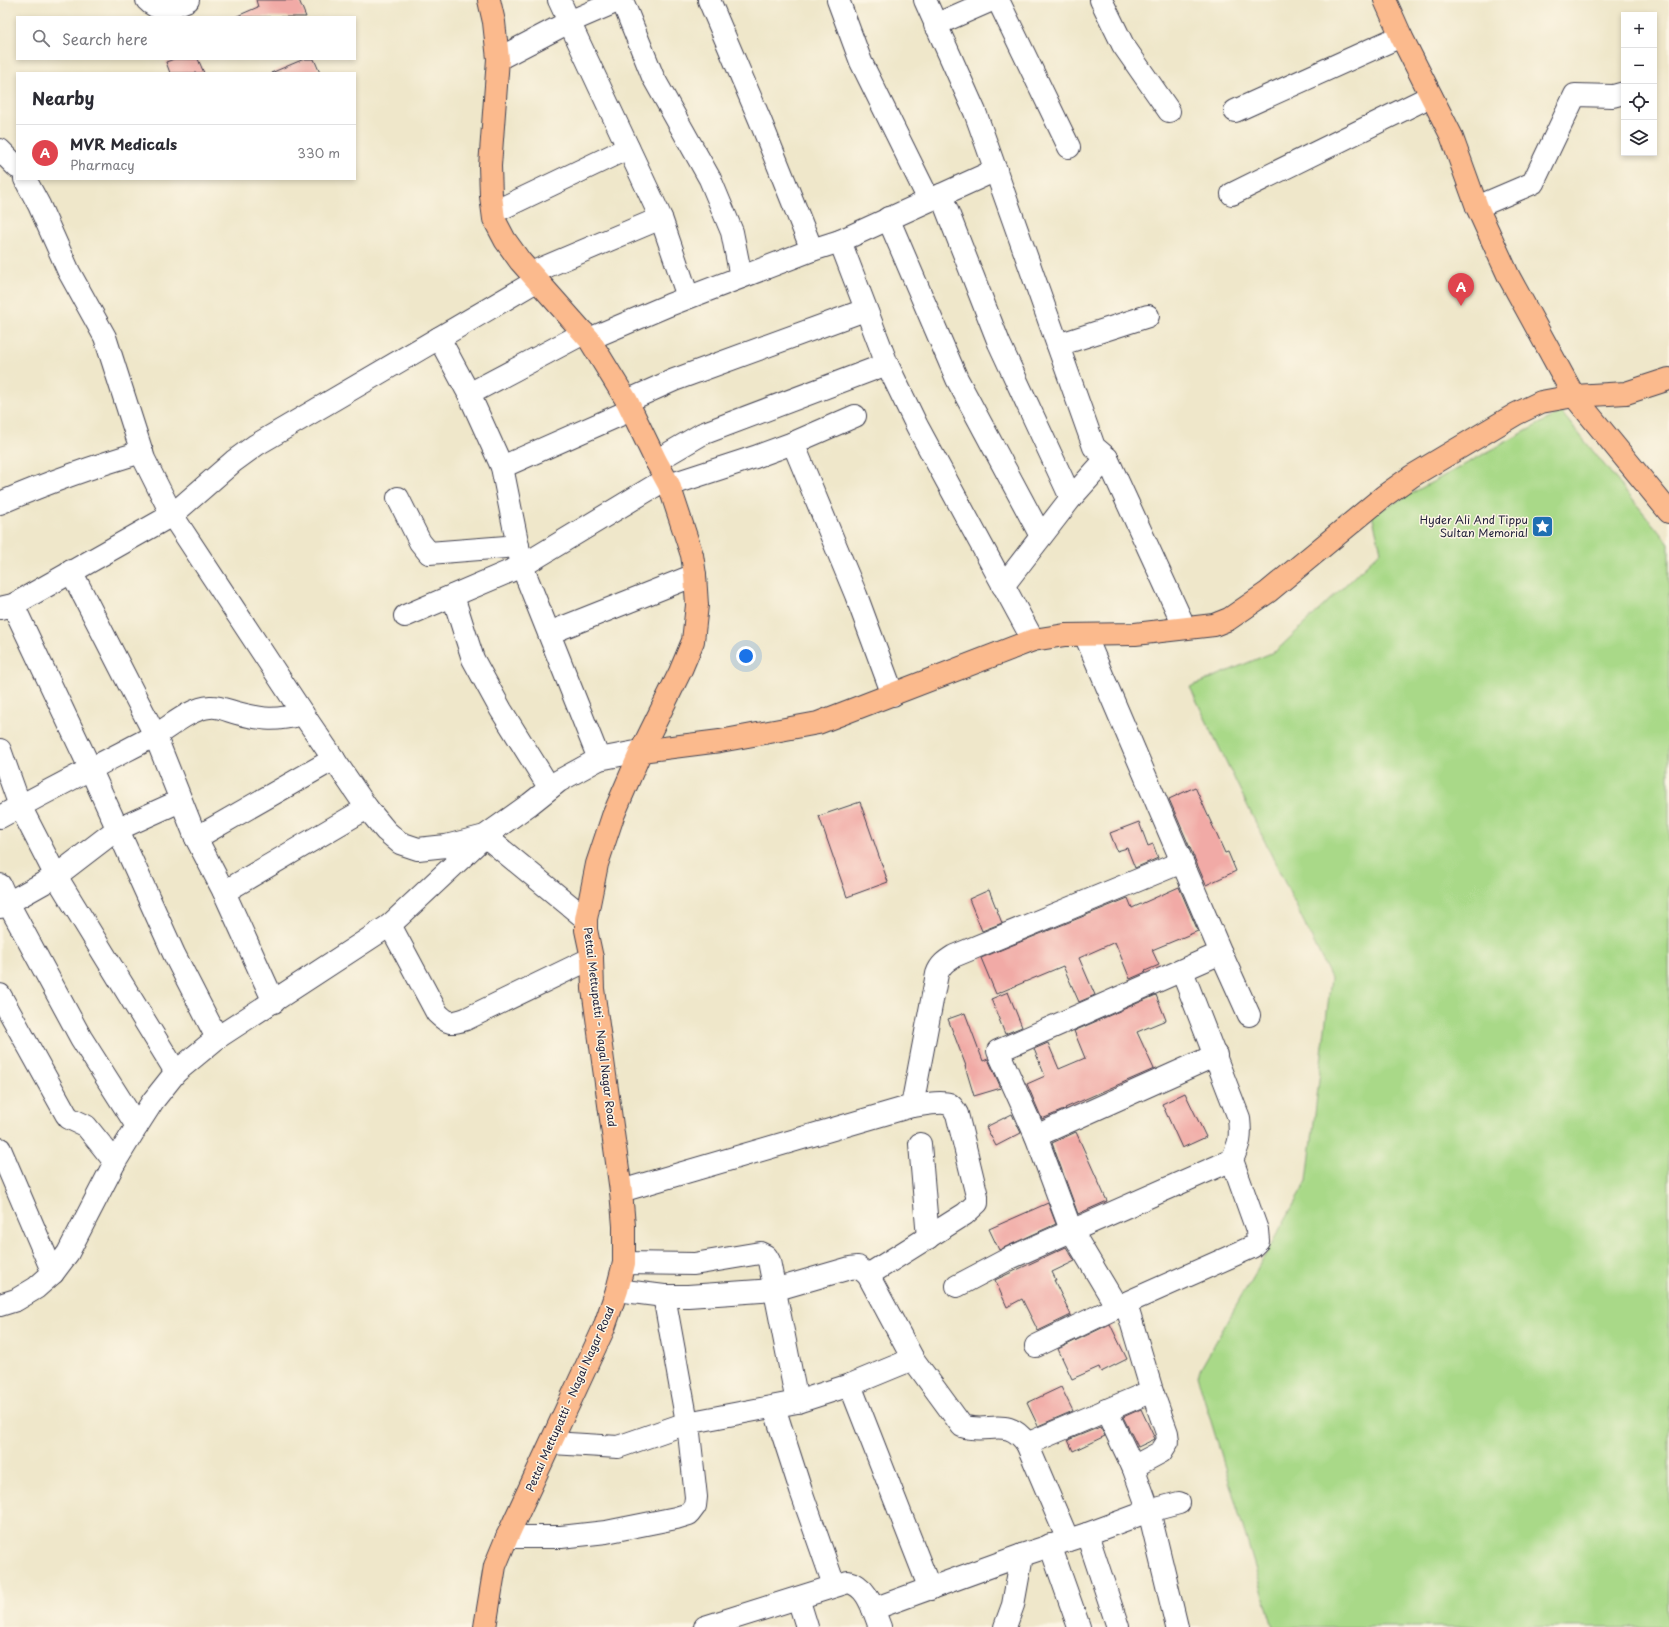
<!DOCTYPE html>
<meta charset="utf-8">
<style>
body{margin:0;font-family:"Playpen Sans",sans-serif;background:#f2f2f3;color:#2b2b33}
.controls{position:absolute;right:12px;top:12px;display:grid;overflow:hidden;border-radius:0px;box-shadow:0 2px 6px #0003}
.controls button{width:36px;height:36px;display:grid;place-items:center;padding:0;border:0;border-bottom:1px solid #e1e1e2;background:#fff;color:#2b2b33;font:20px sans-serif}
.you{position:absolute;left:746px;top:656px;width:14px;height:14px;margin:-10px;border:3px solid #fff;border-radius:50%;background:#1a73e8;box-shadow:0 0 0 6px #1a73e833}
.badge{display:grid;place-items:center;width:26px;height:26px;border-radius:50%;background:#d93025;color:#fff;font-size:13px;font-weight:700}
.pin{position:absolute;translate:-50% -33px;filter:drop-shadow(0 1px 2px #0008)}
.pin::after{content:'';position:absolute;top:21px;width:14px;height:12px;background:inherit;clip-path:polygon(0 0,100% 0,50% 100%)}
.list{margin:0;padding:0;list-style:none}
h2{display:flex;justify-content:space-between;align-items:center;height:52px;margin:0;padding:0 16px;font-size:17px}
h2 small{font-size:13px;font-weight:400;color:#7c7c81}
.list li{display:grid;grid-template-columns:26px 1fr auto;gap:12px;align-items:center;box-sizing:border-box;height:56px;padding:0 16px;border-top:1px solid #e1e1e2}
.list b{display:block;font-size:15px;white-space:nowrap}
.list p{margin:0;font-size:13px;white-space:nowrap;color:#7c7c81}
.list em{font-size:13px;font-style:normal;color:#7c7c81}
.icon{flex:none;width:22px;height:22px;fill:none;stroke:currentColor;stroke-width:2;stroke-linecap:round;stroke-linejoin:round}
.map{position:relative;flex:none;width:1669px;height:1627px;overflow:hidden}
.search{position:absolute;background:#fff;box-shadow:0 2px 6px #0003;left:16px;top:16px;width:340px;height:44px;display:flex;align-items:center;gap:10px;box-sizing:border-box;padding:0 14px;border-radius:0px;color:#7c7c81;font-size:15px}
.panel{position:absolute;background:#fff;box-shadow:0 2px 6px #0003;left:16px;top:72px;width:340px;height:108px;border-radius:0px}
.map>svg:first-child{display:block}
.green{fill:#a9d988;stroke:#667e62}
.building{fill:#f1aaa6}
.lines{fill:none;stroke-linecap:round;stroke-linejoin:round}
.minor-casing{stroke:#414050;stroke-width:24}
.major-casing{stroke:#414050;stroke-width:24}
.minor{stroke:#fff;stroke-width:22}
.major{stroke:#fbba8d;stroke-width:22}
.labels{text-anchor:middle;stroke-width:3;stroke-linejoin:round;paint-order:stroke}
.poi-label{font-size:11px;fill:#22223b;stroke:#fcf5e5;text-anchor:end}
.street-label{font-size:11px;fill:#22223b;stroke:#fcf5e5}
</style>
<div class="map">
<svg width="1669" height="1627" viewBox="0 0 1669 1627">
<rect width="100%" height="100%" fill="#fcf5e5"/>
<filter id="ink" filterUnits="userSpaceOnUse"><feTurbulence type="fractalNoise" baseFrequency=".025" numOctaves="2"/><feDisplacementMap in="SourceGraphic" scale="8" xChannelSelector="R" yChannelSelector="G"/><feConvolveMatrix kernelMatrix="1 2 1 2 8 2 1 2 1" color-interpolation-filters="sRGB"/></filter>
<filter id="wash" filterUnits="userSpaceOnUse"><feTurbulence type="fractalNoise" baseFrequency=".012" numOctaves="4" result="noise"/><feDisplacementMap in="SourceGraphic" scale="16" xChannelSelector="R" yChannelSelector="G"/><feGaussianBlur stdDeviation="0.9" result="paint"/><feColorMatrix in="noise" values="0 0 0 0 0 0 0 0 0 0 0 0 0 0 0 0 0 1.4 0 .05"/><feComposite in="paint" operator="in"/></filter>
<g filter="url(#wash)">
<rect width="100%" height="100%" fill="#efe7ca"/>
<path class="green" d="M1561 412 1669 544V1627H1273L1197 1375 1307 1181 1331 978 1190 687 1276 651 1381 551 1372 515Z"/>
<g id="blocks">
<g class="building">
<path d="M256 0H299L306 17H235L258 7Z"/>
<path d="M174 59H198L204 73H170L166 62Z"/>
<path d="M304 59H314L320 73H271Z"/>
<path d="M1195 787 1225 853 1228 852 1236 871 1206 885 1169 799Z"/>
<path d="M860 802 888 882 847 897 819 816Z"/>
<path d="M1139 822 1148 846 1153 844 1158 858 1135 868 1127 848 1117 851 1110 833Z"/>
<path d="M1179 887 1198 931 1152 950 1159 965 1145 971 1146 972 1130 979 1115 942 1079 958 1095 995 1079 1002 1063 966 996 994 981 958 1128 898 1132 908Z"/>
<path d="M989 890 1002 923 982 931 969 899Z"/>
<path d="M1008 992 1022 1027 1005 1034 991 999Z"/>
<path d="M1156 995 1166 1020 1137 1032 1154 1069 1065 1108 1066 1109 1042 1119 1027 1084 1045 1076 1034 1049 1048 1043 1059 1069 1085 1058 1074 1031Z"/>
<path d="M965 1013 983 1061 988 1059 1001 1088 974 1096 965 1066H966L948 1019Z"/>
<path d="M1185 1093 1206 1137 1182 1148 1162 1104Z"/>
<path d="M1012 1114 1021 1133 996 1146 986 1127Z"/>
<path d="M1076 1132 1107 1201 1078 1214 1052 1143Z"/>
<path d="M1048 1203 1056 1224 999 1250 989 1229Z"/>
<path d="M1066 1247 1075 1261 1052 1272 1056 1280H1054L1071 1315 1038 1331 1022 1299 1007 1307 995 1280Z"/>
<path d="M1110 1324 1127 1359 1101 1372 1099 1367 1072 1379 1058 1349Z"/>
<path d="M1061 1387 1073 1411 1038 1426 1027 1403Z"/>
<path d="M1141 1409 1155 1439 1138 1447 1123 1417Z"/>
<path d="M1100 1427 1105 1436 1073 1451 1068 1440Z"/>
</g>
</g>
</g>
<g filter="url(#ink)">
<use href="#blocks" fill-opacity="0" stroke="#414050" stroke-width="1"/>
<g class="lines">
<defs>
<g id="minor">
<path d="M147 0C160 14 173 6 188 0"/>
<path d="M559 0 661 218 688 297"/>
<path d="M622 0 653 77 710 179 732 232 741 277"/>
<path d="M709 0 760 120 812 250"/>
<path d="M838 0 861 62 929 200"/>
<path d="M925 0 975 112 1094 447 1107 458 1185 628"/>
<path d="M998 0 1069 147"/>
<path d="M1101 0 1123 45 1169 111"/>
<path d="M935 25 992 0"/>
<path d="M498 59 569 22 620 0"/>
<path d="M1235 111 1401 36"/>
<path d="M0 150 17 167"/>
<path d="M25 179 39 205 69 272 105 337 144 459 172 515 303 714 367 808 386 831 400 843 418 849 446 846 485 836 530 804 559 781 599 759 641 751"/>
<path d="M1232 194 1431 96"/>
<path d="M941 195 999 343 1071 498"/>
<path d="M1477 207 1533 183 1575 95 1613 96 1624 93"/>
<path d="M494 212 628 148"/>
<path d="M888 218 957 379 1041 536"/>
<path d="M840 241 887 364 917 426 1033 640"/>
<path d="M531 273 661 218"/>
<path d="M439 338 469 394 502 467 522 566 599 759"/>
<path d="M589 339 669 305 812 250 840 241 996 170"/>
<path d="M1058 345 1148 316"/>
<path d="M469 394 584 333"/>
<path d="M627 401 674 380 865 310"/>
<path d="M793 443 856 595 893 695"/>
<path d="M656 461 702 434 887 364"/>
<path d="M502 467 631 410"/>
<path d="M669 485 755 457 793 443 855 416"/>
<path d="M398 498 420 542 429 553 518 546"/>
<path d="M0 503C47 483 93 466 142 452"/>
<path d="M71 571 155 735 196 838 224 892 274 1002"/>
<path d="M1003 586 1071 498 1107 458"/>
<path d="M453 596 473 659 501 710 549 787"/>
<path d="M13 605 90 768 174 954 217 1038"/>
<path d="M0 608 13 605 172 515 234 461 256 445 538 280"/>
<path d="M405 616 522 566 666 479"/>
<path d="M549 633 695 575"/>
<path d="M1085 635 1221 953 1249 1015"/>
<path d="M0 750 20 806 56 876 116 830 180 801"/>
<path d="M0 817C51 789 102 763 154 736 170 727 191 708 210 707 218 706 229 711 237 713 264 720 275 721 303 714"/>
<path d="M196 838 334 759"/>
<path d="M0 885 8 903 56 876 176 1072"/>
<path d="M224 892 367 808"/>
<path d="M0 907 8 903 81 1038 137 1126"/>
<path d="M390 925 437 1013C448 1024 451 1024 466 1019L592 958"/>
<path d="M0 995 66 1114 69 1118 86 1126 115 1162"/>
<path d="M1036 1136 1216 1055"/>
<path d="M920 1144 928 1238"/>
<path d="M0 1149 53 1273"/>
<path d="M621 1191 912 1106 937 974C940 965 946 961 954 956L1182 862"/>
<path d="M624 1263 694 1264 760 1253 766 1256 769 1261 797 1402"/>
<path d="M868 1275 965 1214 977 1203V1196L957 1114C955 1111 953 1106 949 1104 941 1101 921 1105 912 1106"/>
<path d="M957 1286 1010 1258 1232 1160"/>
<path d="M617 1290 664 1296H688L774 1290 850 1268 858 1267 868 1275 913 1359 962 1426C989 1435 1007 1415 1027 1444L1068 1540"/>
<path d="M1126 1304 1152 1391 1167 1433 1168 1441 1161 1452 1133 1467"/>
<path d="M0 1305 16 1300 36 1288 53 1273 68 1253 115 1162 137 1126 153 1101 176 1072 217 1038 390 925 485 836 586 919"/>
<path d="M1117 1307 1071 1230 1036 1136 998 1051 1221 953"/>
<path d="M1036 1346 1117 1307 1252 1247 1258 1241 1257 1230 1232 1160C1240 1142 1241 1138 1239 1118L1182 971"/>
<path d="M850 1385 930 1589"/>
<path d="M774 1407 801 1491 834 1585"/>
<path d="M1106 1410 1133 1467 1149 1511 1177 1627"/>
<path d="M552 1443 618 1447 687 1423 797 1402 850 1385 913 1359"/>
<path d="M1027 1444 1152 1391"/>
<path d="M1087 1534 1118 1627"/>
<path d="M507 1537H561L606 1532 676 1518 689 1514 695 1506 696 1497 689 1433 664 1296"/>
<path d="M1050 1545 1079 1627"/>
<path d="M798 1598 807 1627"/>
<path d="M873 1609 1022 1555 1087 1534 1149 1511 1179 1503"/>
<path d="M705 1627 848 1582C868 1586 873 1610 880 1627"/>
<path d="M1005 1627 1013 1605 1022 1555"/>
</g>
<g id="major">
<path d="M1385 0 1401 36 1451 135 1477 207 1509 277 1574 396 1669 512"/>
<path d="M641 751 720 741 818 723 1033 640 1065 635 1135 634 1214 625 1229 619 1268 592 1384 496 1412 476 1516 414 1541 402 1574 396 1626 393 1669 379"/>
<path d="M485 1627 495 1566 507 1537 604 1328 617 1290 624 1263V1226L621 1191 593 989 592 958 586 930V919L597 864 613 816 641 751 680 672 693 641 697 605 695 575 692 555 669 485 656 461 627 401 589 339 520 261 505 240 494 219 491 196 490 166 498 59 494 22 489 0"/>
</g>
</defs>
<use href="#minor" class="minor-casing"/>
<use href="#major" class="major-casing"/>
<use href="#minor" class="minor"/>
<use href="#major" class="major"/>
</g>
</g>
<defs>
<symbol id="sight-square" viewBox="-11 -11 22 22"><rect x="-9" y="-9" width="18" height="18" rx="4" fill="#1f6fb2" stroke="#fcf5e5"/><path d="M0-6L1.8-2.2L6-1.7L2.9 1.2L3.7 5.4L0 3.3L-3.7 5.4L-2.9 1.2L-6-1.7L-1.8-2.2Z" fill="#fff"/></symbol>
</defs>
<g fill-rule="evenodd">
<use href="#sight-square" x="1530" y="514" width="25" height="25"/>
</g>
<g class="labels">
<g class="poi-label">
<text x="1528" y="524">Hyder Ali And Tippu<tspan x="1528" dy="13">Sultan Memorial</tspan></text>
</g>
<g class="street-label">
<text transform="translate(600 1027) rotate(83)" y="4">Pettai Mettupatti - Nagal Nagar Road</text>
<text transform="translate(570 1399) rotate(-66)" y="4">Pettai Mettupatti - Nagal Nagar Road</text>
</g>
</g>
</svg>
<div class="controls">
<button>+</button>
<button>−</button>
<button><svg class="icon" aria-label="locate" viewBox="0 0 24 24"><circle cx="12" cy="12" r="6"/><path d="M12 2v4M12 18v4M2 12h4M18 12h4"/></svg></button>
<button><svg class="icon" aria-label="layers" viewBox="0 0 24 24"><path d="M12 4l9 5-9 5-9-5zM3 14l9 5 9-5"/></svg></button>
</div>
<div class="you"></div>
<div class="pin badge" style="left:1461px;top:306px;background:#e0444e">A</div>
<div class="search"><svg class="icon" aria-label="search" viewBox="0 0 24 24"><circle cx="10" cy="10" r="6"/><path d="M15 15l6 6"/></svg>Search here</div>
<section class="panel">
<h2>Nearby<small></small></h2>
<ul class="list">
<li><span class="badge" style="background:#e0444e">A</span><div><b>MVR Medicals</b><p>Pharmacy</p></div><em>330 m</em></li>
</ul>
</section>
</div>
